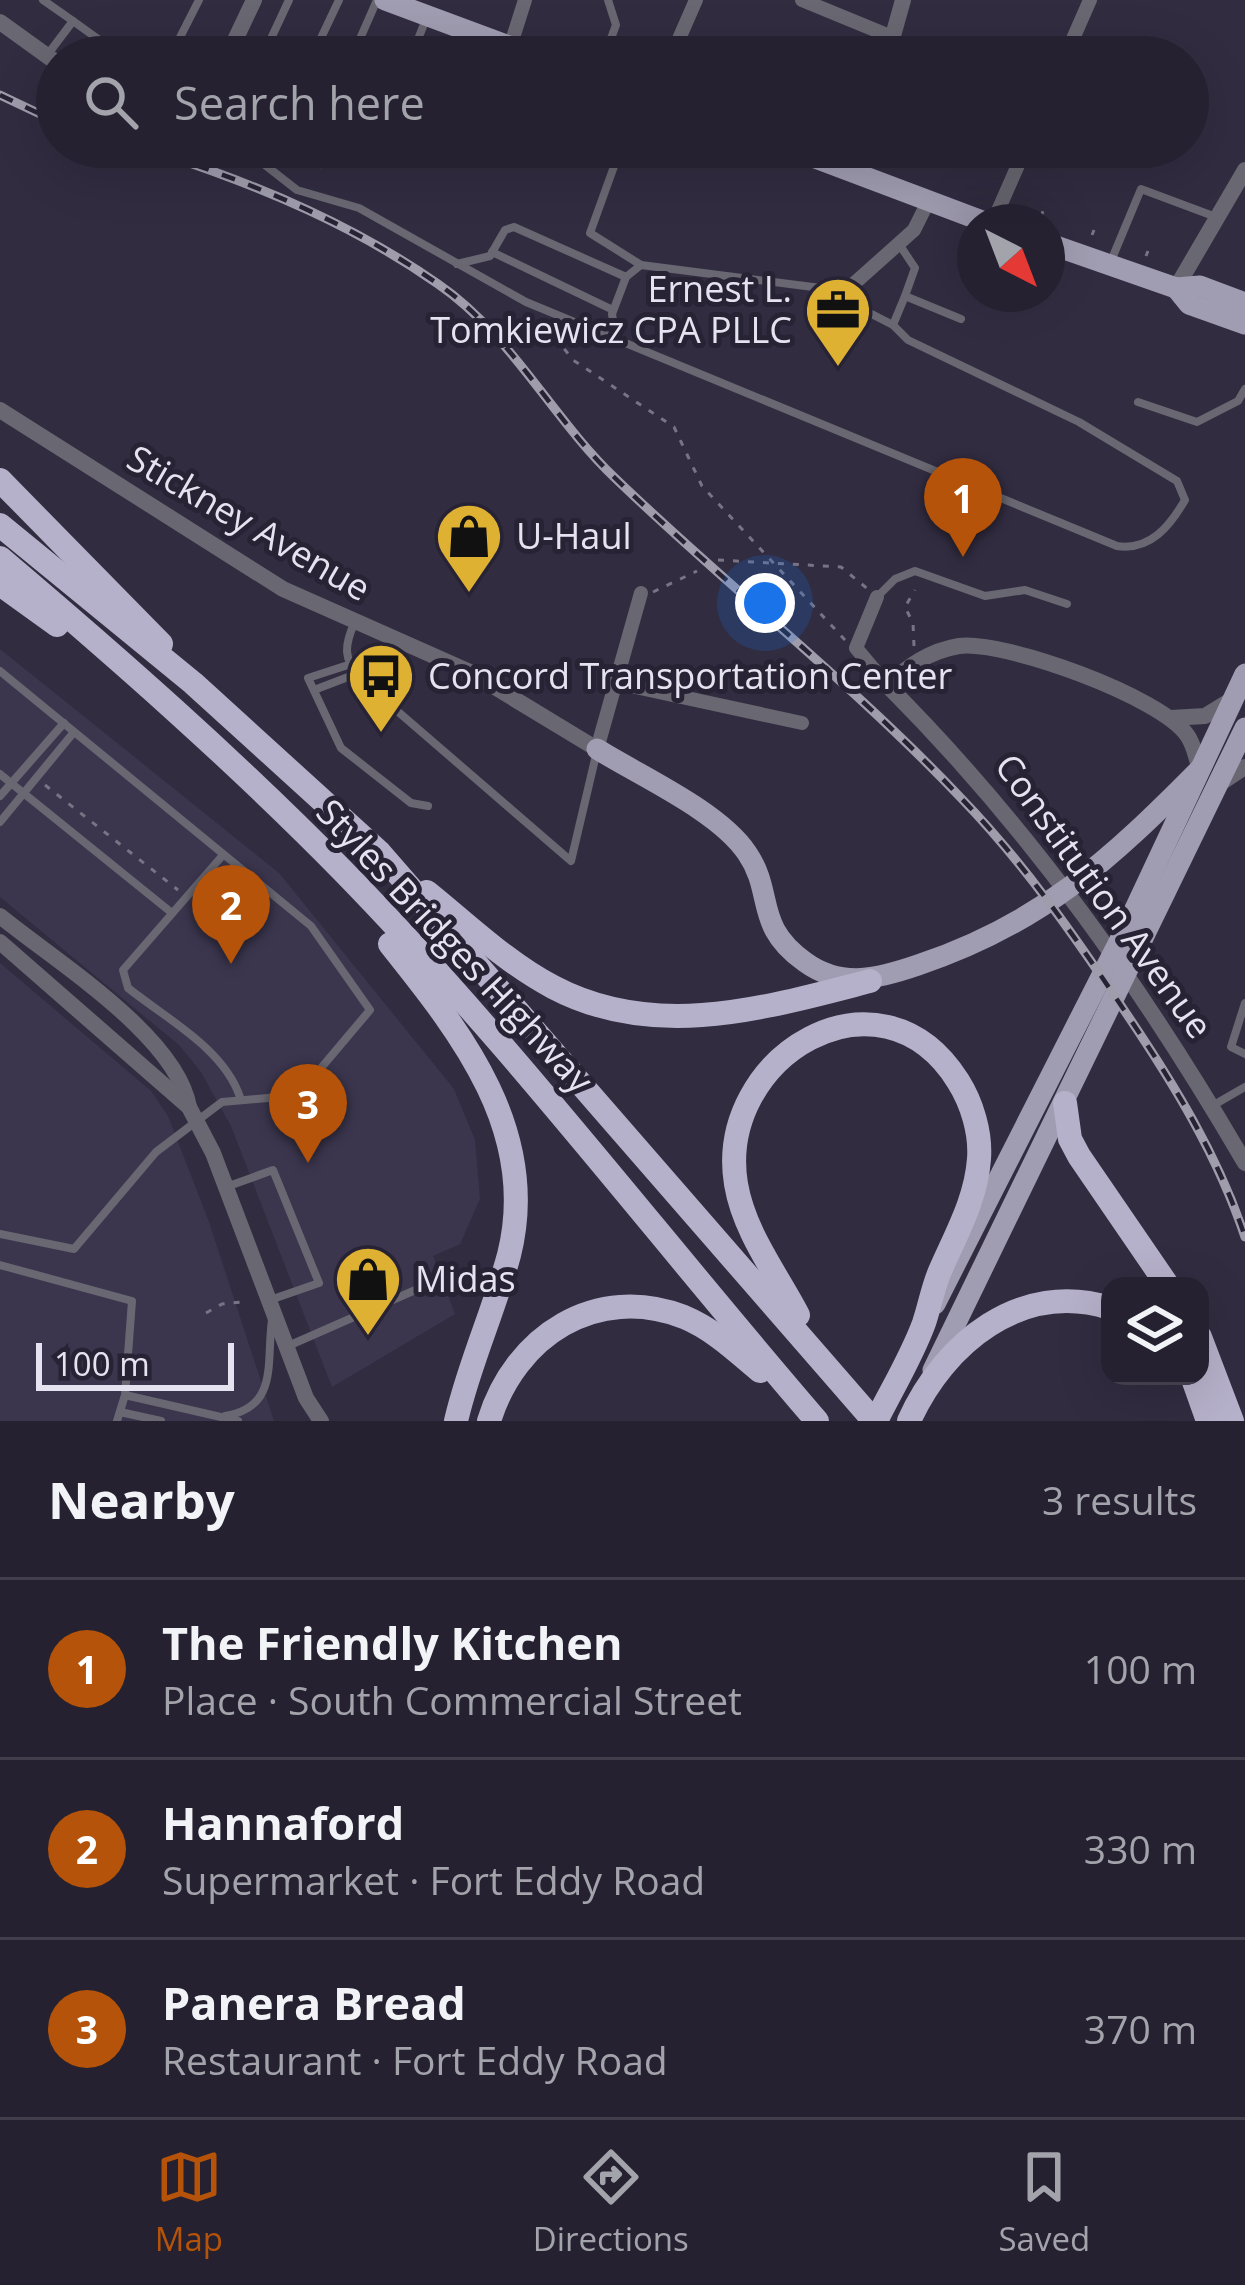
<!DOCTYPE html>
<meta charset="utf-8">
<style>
body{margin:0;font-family:"Open Sans",sans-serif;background:#2d2938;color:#f1f3f6}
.controls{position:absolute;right:36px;bottom:36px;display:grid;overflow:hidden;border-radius:24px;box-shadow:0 12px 48px #0002}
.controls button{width:108px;height:108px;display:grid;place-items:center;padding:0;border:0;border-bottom:3px solid #423e4c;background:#252130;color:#f1f3f6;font:60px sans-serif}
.compass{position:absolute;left:957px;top:204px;width:108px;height:108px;border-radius:50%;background:#252130;box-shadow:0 12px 48px #0002;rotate:138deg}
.scale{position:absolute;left:36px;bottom:30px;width:198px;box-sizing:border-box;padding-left:12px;border:6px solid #e5e3f0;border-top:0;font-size:33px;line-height:42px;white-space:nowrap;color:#e5e3f0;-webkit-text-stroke:9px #272335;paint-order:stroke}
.you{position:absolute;left:765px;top:603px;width:42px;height:42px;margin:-30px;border:9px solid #fff;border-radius:50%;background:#1a73e8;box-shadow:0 0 0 18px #1a73e833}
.badge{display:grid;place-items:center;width:78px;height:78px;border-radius:50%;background:#b45309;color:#fff;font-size:39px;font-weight:700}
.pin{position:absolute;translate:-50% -99px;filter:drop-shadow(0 3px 6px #0008)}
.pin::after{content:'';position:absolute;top:63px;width:42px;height:36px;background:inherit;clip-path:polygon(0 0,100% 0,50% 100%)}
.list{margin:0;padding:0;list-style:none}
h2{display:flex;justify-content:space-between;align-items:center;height:156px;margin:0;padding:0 48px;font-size:51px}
h2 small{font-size:39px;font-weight:400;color:#a3a3ab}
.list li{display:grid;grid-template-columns:78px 1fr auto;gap:36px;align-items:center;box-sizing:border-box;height:180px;padding:0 48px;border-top:3px solid #423e4c}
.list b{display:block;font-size:45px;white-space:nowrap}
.list p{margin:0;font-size:39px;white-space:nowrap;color:#a3a3ab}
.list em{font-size:39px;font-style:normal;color:#a3a3ab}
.icon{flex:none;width:66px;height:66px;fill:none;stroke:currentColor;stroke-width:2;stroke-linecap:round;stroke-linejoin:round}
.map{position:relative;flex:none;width:1245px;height:1421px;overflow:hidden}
.search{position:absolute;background:#252130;box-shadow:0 12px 48px #0002;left:36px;right:36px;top:36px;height:132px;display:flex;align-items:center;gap:30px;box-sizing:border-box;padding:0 42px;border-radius:66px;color:#a3a3ab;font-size:45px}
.sheet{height:696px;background:#252130}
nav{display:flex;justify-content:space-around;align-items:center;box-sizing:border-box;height:168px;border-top:3px solid #423e4c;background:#252130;font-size:33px;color:#a3a3ab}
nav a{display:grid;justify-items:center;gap:6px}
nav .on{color:#b45309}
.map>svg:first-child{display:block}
.built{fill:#3b364e}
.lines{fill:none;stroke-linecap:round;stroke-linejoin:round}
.path{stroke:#787485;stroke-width:3;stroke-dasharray:6 9;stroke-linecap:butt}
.service{stroke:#696771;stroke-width:8}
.minor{stroke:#696771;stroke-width:14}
.tertiary{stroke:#696771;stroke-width:16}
.primary{stroke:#a09cb1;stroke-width:21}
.motorway{stroke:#b6b1ca;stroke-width:24}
.rail-casing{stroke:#9f9cac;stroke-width:9}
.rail{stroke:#272335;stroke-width:4.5;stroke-dasharray:14;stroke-linecap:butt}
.labels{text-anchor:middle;stroke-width:10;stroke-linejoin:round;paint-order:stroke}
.poi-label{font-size:36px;fill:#e5e3f0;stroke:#272335;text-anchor:start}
.street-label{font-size:36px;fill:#e5e3f0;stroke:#272335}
</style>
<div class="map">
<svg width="1245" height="1421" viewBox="0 0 1245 1421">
<rect width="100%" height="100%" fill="#312c40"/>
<g class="built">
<path d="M0 649 279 873 454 1089 475 1140 480 1199 460 1244 433 1256 455 1314 332 1387 231 1126 201 1072 179 1045 0 897Z"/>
<path d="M0 963 151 1091 168 1116 209 1222 274 1421H0Z"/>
</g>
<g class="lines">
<g class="path">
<path d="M1041 217 1043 211"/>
<path d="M1092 235 1094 230"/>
<path d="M1146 256 1148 251"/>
<path d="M555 337 573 360 674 427 702 486 845 640"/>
<path d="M718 560 841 567 869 590"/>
<path d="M653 592 697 571"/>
<path d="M914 646 913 623 905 607 915 590"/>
<path d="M45 785 178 890"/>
<path d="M206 1313 222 1304 242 1302"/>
</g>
<g class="service">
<path d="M43 0 73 21"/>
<path d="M275 52 268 45 289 0"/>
<path d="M48 54 73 21 123 57"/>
<path d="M170 57 199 0"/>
<path d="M312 57 339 0"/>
<path d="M352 57 377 0"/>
<path d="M411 57 426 19"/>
<path d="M604 57 616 25 608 0"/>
<path d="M242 147 297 190 359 208 526 302 1117 546C1150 551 1170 526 1185 500L1177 481 1079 422 908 340 893 325 905 296"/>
<path d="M288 147 320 164"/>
<path d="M520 147H531"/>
<path d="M621 147 590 233 641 265"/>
<path d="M899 244 915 268 905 296 961 319"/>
<path d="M492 252 613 310"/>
<path d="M1111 261 1141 189 1216 217"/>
<path d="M457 264 490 256 505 230 514 227 626 277 612 314 616 339"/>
<path d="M626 277 641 265 821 288 893 325"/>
<path d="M1138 402 1197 422 1238 401 1245 389"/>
<path d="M878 596 895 579 915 571 985 596 1025 590 1067 604"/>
<path d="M354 624C344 646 344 659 359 678L571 861 596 755"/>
<path d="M348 665 308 678 341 748 411 803 428 806"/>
<path d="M0 671 311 926 370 1010 305 1087 268 1098 222 1102 156 1152 74 1249 0 1234"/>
<path d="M314 690 356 674"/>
<path d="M0 774 172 913"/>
<path d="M0 796 64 723"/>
<path d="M0 822 74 732"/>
<path d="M223 855 123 970 128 988C167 1019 224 1049 240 1097"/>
<path d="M1245 1003 1231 1047 1245 1054"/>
<path d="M1212 1106 1245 1087"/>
<path d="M226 1187 273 1170 319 1283 270 1300"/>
<path d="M0 1265 132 1301 125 1395"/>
<path d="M288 1346 429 1284"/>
<path d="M120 1412 161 1421"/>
<path d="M225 1416C279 1407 266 1363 272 1320"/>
<path d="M117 1421 125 1395 238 1421"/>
</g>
<g class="minor">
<path d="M802 0 892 37"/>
<path d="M510 47 525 0"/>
<path d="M671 57 696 0"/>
<path d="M1065 57 1090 0"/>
<path d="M993 222 1026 147"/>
<path d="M839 297 914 230 929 200"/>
<path d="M877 597 856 648 887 685"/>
<path d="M617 683 802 723"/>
<path d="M597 749 641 593"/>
</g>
<g class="tertiary">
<path d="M0 22 57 63"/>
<path d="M227 57 254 0"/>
<path d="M887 57 903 0"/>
<path d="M854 170 861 147"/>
<path d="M1176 288 1245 170"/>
<path d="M0 410 283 589 470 672 597 749"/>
<path d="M1171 718 1205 716 1231 700"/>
<path d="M1200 769C1196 758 1194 744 1187 735 1161 697 1005 640 959 646 929 651 909 666 887 685 1030 828 1143 988 1245 1163"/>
<path d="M1219 784 1245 767"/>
<path d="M0 916C55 961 177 1036 189 1107"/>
<path d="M0 942 189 1107 213 1153 306 1398 321 1421"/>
</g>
<g class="primary">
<path d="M385 0 538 57"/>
<path d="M786 147 985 222"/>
<path d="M1047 243 1176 288 1200 286 1245 303"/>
<path d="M1176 288 1189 304 1245 324"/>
<path d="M597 749C640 776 719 811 747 853 775 894 753 925 805 962 842 989 880 978 918 965 1041 924 1110 860 1200 769"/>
<path d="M935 1304 1127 926 1245 674"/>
<path d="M933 1370 1245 728"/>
</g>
<g class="motorway">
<path d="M0 480 161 644"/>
<path d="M0 525 193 683 380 853 874 1421"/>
<path d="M0 558C118 658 234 760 342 870 512 1044 659 1238 817 1421"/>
<path d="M0 584 57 625"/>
<path d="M427 892C468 925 507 963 553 987 655 1041 765 1008 870 981"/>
<path d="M390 944C462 1034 540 1132 509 1255 494 1311 469 1364 456 1421"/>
<path d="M1065 1103 1070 1139 1079 1156 1168 1286"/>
<path d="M798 1315C776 1273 744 1232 736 1184 715 1057 880 957 958 1081 972 1103 981 1133 979 1159 976 1200 956 1234 940 1271 933 1287 930 1305 924 1323 912 1356 892 1389 876 1421"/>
<path d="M1200 1337 1232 1421"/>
<path d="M1192 1376 1208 1421"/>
<path d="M489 1421C515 1336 596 1283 684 1317 713 1329 736 1351 760 1371"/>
<path d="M909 1421C944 1343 1021 1280 1110 1308"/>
</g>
<defs>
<g id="rail">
<path d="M0 95 57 122"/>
<path d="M133 147 185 159"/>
<path d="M169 156C265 188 355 226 438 284 511 334 552 418 615 478 728 587 852 683 961 798 1024 863 1076 938 1126 1013 1174 1084 1218 1156 1245 1237"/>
</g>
</defs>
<use href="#rail" class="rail-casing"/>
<use href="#rail" class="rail"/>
</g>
<defs>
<symbol id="office-pin" viewBox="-11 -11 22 30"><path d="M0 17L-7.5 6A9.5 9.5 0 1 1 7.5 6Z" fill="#deb133" stroke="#272335"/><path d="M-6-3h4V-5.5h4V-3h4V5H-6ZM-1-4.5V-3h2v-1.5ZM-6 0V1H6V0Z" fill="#111"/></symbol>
<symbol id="shop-pin" viewBox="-11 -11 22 30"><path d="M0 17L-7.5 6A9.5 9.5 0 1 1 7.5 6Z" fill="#deb133" stroke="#272335"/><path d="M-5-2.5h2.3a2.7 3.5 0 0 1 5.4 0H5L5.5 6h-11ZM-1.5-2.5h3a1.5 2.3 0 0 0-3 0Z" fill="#111"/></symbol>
<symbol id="bus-pin" viewBox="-11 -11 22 30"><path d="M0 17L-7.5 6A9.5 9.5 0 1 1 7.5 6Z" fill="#deb133" stroke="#272335"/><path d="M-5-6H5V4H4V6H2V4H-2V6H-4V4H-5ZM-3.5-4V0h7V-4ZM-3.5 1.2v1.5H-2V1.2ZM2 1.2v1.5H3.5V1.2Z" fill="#111"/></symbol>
</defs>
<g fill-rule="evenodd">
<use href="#office-pin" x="800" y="272" width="76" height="104"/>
<use href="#shop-pin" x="431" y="498" width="76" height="104"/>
<use href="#bus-pin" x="343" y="638" width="76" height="104"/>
<use href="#shop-pin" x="330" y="1241" width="76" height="104"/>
</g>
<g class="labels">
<g class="poi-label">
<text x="792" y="302" text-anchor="end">Ernest L.<tspan x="792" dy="41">Tomkiewicz CPA PLLC</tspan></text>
<text x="516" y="549">U-Haul</text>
<text x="428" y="689">Concord Transportation Center</text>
<text x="415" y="1292">Midas</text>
</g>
<g class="street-label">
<text transform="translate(249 523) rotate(30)" y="13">Stickney Avenue</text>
<text transform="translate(1104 896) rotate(54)" y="13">Constitution Avenue</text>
<text transform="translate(455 946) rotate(47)" y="13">Styles Bridges Highway</text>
</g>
</g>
</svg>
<div class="controls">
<button><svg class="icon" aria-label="layers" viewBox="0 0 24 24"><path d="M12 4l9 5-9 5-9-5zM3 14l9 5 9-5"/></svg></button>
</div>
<svg class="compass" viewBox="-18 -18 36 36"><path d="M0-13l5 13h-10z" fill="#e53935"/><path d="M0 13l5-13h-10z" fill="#a3a3ab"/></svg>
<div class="scale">100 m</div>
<div class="you"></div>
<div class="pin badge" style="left:963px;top:557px">1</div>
<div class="pin badge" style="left:231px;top:964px">2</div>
<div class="pin badge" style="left:308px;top:1163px">3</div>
<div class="search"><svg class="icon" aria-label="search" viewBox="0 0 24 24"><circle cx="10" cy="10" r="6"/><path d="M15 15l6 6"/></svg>Search here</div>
</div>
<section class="sheet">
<h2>Nearby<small>3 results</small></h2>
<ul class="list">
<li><span class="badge">1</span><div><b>The Friendly Kitchen</b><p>Place · South Commercial Street</p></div><em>100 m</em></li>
<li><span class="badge">2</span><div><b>Hannaford</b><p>Supermarket · Fort Eddy Road</p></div><em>330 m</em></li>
<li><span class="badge">3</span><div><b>Panera Bread</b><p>Restaurant · Fort Eddy Road</p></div><em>370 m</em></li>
</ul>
</section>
<nav>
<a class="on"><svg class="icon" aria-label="map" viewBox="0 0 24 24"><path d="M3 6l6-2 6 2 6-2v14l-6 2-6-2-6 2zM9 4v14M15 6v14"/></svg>Map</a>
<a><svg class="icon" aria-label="directions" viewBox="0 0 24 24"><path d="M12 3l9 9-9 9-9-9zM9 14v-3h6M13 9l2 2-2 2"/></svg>Directions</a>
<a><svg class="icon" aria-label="saved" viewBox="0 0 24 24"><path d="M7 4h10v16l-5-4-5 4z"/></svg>Saved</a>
</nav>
